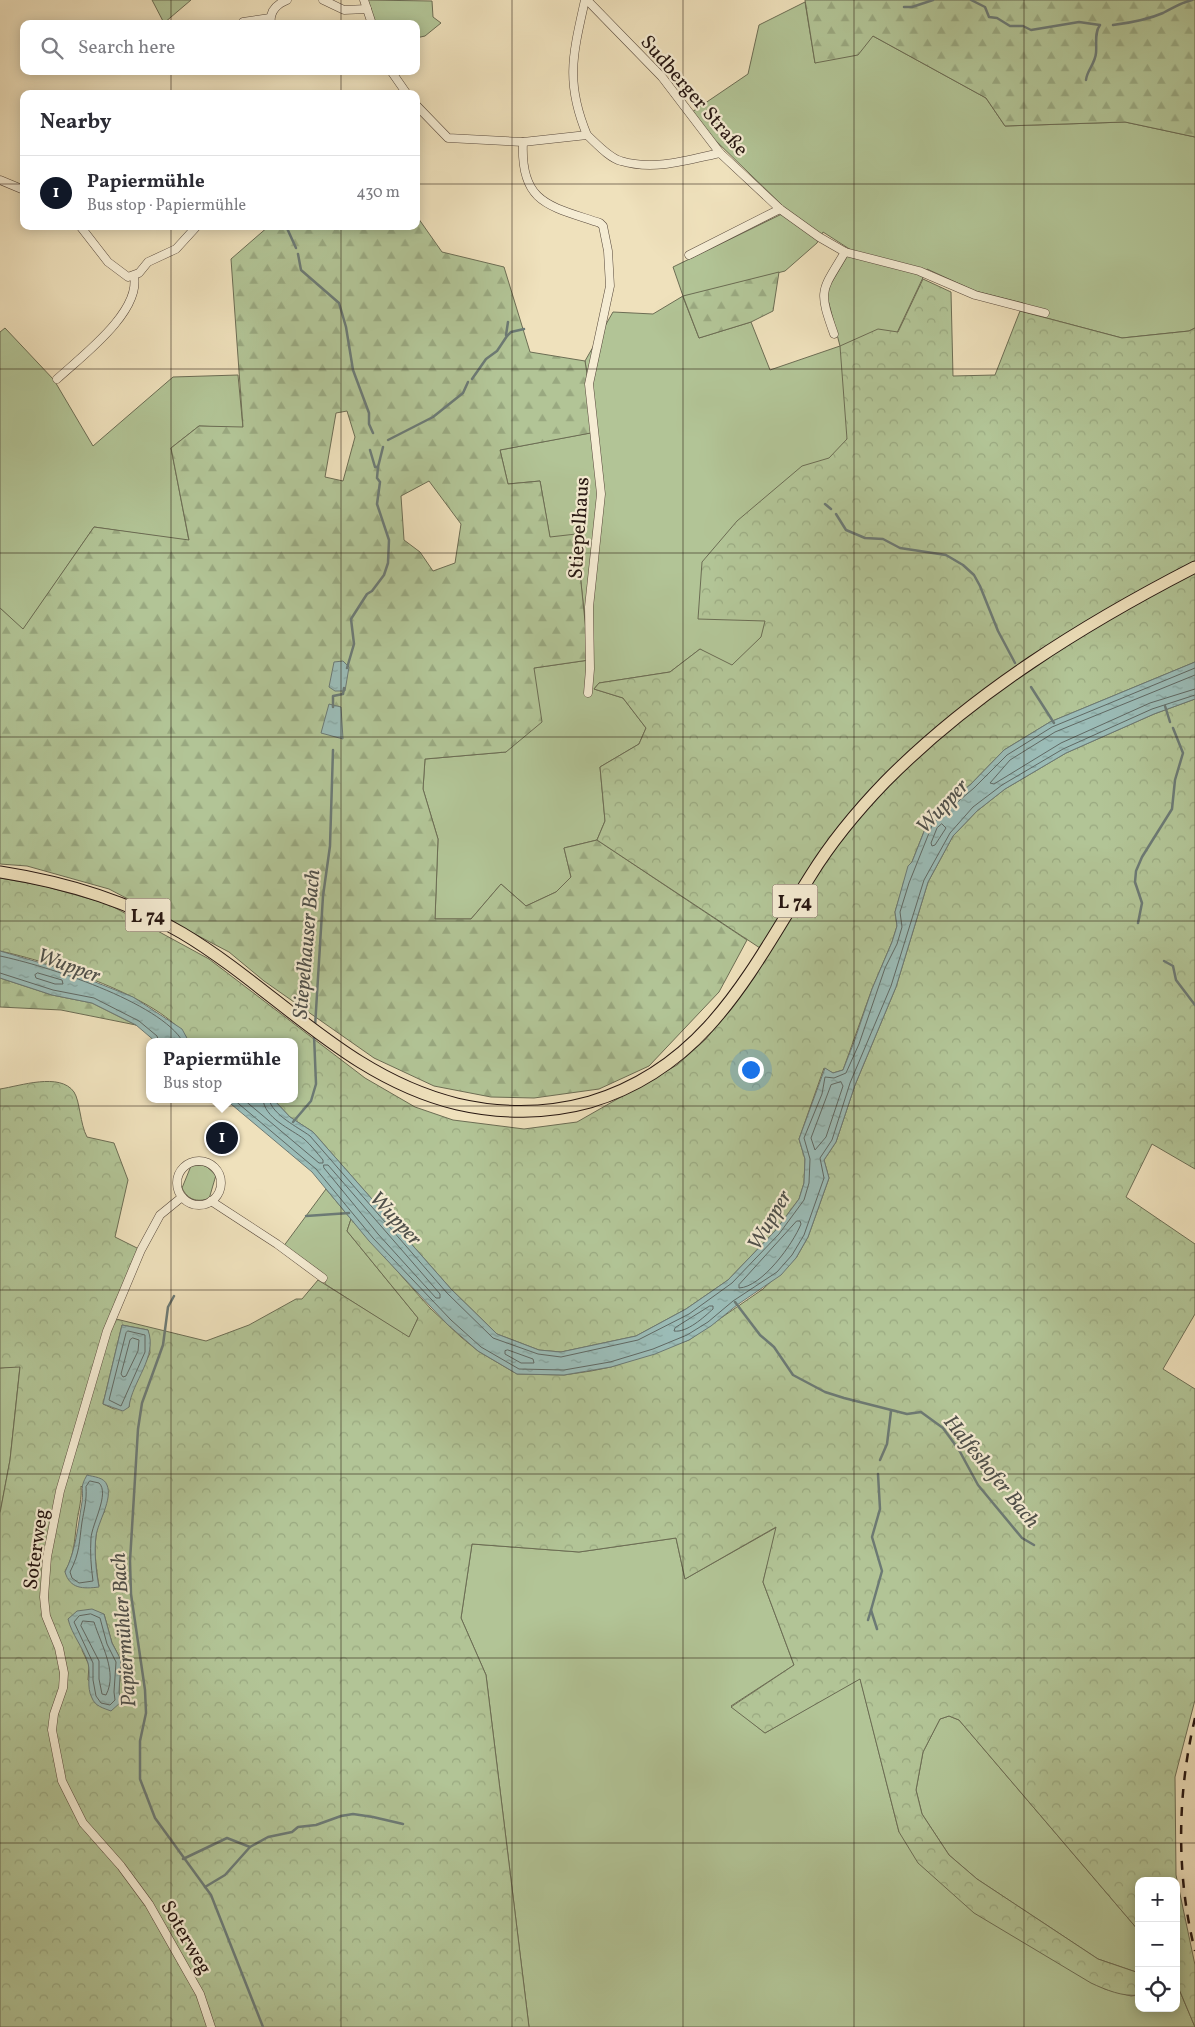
<!DOCTYPE html>
<meta charset="utf-8">
<style>
body{margin:0;font-family:Vollkorn,serif;background:#f7f7f7;color:#2b2b33}
.controls{position:absolute;right:15px;bottom:15px;display:grid;overflow:hidden;border-radius:10px;box-shadow:0 2px 12px #0003}
.controls button{width:45px;height:45px;display:grid;place-items:center;padding:0;border:0;border-bottom:1px solid #e1e1e2;background:#fff;color:#2b2b33;font:25px sans-serif}
.you{position:absolute;left:750px;top:1069px;width:18px;height:18px;margin:-12px;border:4px solid #fff;border-radius:50%;background:#1a73e8;box-shadow:0 0 0 8px #1a73e833}
.badge{display:grid;place-items:center;width:32px;height:32px;border-radius:50%;background:#111827;color:#fff;font-size:16px;font-weight:700}
.pin{position:absolute;translate:-50% -50%;border:2px solid #fff;box-shadow:0 1px 5px #0006}
.popup{position:absolute;left:146px;top:1038px;width:152px;height:65px;box-sizing:border-box;display:grid;place-content:center;border-radius:10px;background:#fff;filter:drop-shadow(0 1px 4px #0005);font-size:16px;white-space:nowrap;color:#7c7c81}
.popup b{font-size:19px;color:#2b2b33}
.popup::after{content:'';position:absolute;left:50%;top:100%;margin-left:-10px;border:10px solid transparent;border-top-color:#fff}
.list{margin:0;padding:0;list-style:none}
h2{display:flex;justify-content:space-between;align-items:center;height:65px;margin:0;padding:0 20px;font-size:21px}
h2 small{font-size:16px;font-weight:400;color:#7c7c81}
.list li{display:grid;grid-template-columns:32px 1fr auto;gap:15px;align-items:center;box-sizing:border-box;height:75px;padding:0 20px;border-top:1px solid #e1e1e2}
.list b{display:block;font-size:19px;white-space:nowrap}
.list p{margin:0;font-size:16px;white-space:nowrap;color:#7c7c81}
.list em{font-size:16px;font-style:normal;color:#7c7c81}
.icon{flex:none;width:28px;height:28px;fill:none;stroke:currentColor;stroke-width:2;stroke-linecap:round;stroke-linejoin:round}
.map{position:relative;flex:none;width:1195px;height:2027px;overflow:hidden}
.search{position:absolute;background:#fff;box-shadow:0 2px 12px #0003;left:20px;top:20px;width:400px;height:55px;display:flex;align-items:center;gap:12px;box-sizing:border-box;padding:0 18px;border-radius:10px;color:#7c7c81;font-size:19px}
.panel{position:absolute;background:#fff;box-shadow:0 2px 12px #0003;left:20px;top:90px;width:400px;height:140px;border-radius:10px}
.map>svg:first-child{display:block}
.grass{fill:#b2c496;stroke:#6c6d54;fill-rule:evenodd}
.forest{fill:url(#forest-firs);stroke:#6c6d54;fill-rule:evenodd}
.park{fill:url(#park-crowns);stroke:#6c6d54;fill-rule:evenodd}
.water{fill:url(#water-ripples);stroke:#6c7a75}
.lines{fill:none;stroke-linecap:round;stroke-linejoin:round}
.shore{stroke:#606964;stroke-width:1}
.stream{stroke:#6c7a75;stroke-width:2.5}
.street-casing{stroke:#58493c;stroke-width:9}
.primary-casing{stroke:#261611;stroke-width:13}
.street{stroke:#f5ecd3;stroke-width:8}
.primary{stroke:#efe1bc;stroke-width:11}
.rail{stroke:#261611;stroke-width:2.5;stroke-dasharray:9 9;stroke-linecap:butt}
.grid{fill:none;stroke:#261611;stroke-width:1;stroke-opacity:0.55}
.labels{text-anchor:middle;stroke-width:4.5;stroke-linejoin:round;paint-order:stroke}
.shield{fill:#f5ecd3;stroke:#64564b;stroke-width:1}
.shield-label{font-size:19px;font-weight:bold;fill:#261611}
.street-label{font-size:20px;fill:#261611;stroke:#f5ecd3}
.water-label{font-size:21px;font-style:italic;fill:#4f504b;stroke:#f5ecd3}
</style>
<div class="map">
<svg width="1195" height="2027" viewBox="0 0 1195 2027">
<defs>
<pattern id="forest-firs" width="22" height="20" patternUnits="userSpaceOnUse" patternTransform="scale(1.25)"><rect width="22" height="20" fill="#b2c496"/><path d="M5 1l3.5 6h-7zM16 11l3.5 6h-7z" fill="#99a880"/></pattern>
<pattern id="park-crowns" width="20" height="18" patternUnits="userSpaceOnUse" patternTransform="scale(1.25)"><rect width="20" height="18" fill="#b2c496"/><path d="M2 6a3 3 0 1 1 6 0M12 15a3 3 0 1 1 6 0" fill="none" stroke="#99a880"/></pattern>
<pattern id="water-ripples" width="26" height="14" patternUnits="userSpaceOnUse" patternTransform="scale(1.25)"><rect width="26" height="14" fill="#9bbcb7"/><path d="M2 4q2-2 4 0t4 0M15 11q2-2 4 0t4 0" fill="none" stroke="#85a19c"/></pattern>
</defs>
<rect width="100%" height="100%" fill="#efe1bc"/>
<filter id="stains"><feTurbulence type="fractalNoise" baseFrequency=".004" numOctaves="4"/><feColorMatrix values="0 0 0 0 .2 0 0 0 0 .09 0 0 0 0 .02 0 0 0 .5 -.17"/></filter>
<radialGradient id="worn" r=".72"><stop offset=".6" stop-color="#630" stop-opacity="0"/><stop offset="1" stop-color="#630" stop-opacity=".3"/></radialGradient>
<g class="grass">
<path d="M152 0H191L164 23Z"/>
<path d="M366 0 432 1 433 17 441 23 425 36 416 38V24H375Z"/>
<path d="M805 2 815 63 873 36 986 98 1005 126 1125 122 1195 137V328L1189 331 1122 338 1020 311 1023 303 975 291 927 269 847 439 816 578 735 675 700 649 670 672 599 683 594 689 623 698 646 728 639 744 600 767 605 821 597 840 564 848 571 877 556 892 526 906 501 884 471 919H435L438 839 423 789 425 759 506 752 534 668 589 660 576 535 550 538 540 481 508 484 500 450 595 432 585 361 613 312 653 314 683 296 673 267 788 211 713 138 692 112 748 74 759 25ZM823 232 851 250 826 292 840 346 770 370 751 322 699 338 683 297 785 271 817 243Z"/>
<path d="M5 328 54 380 93 446 173 377 238 375 243 428 199 426 171 448 189 541 94 527 23 630 0 608V332Z"/>
<path d="M202 1165 207 1167 216 1175 209 1199C196 1202 188 1200 182 1188L191 1166Z"/>
<path d="M326 1189 351 1219 347 1231 418 1318 409 1338 325 1284V1277L283 1247Z"/>
<path d="M20 1366 10 1460 0 1513V1368Z"/>
<path d="M777 1527 763 1582 794 1665 731 1706 765 1733 860 1678 899 1832 1055 1960 1105 1989 1131 1996 1139 1995V2008H1176V1982L1195 2027H529L486 1675 461 1618 472 1544 579 1552 676 1538 685 1579Z"/>
<path d="M949 1716 959 1720 1139 1931V1973L1098 1959 977 1879 949 1855 922 1814 916 1790 923 1752 940 1719Z"/>
</g>
<g class="forest">
<path d="M805 0H1195V137L1125 122 1005 126 986 98 873 36 858 55 815 63Z"/>
<path d="M416 215 442 252 504 267 530 352 585 361 596 432 500 450 508 484 540 481 550 537 576 534 589 660 534 668 542 722 506 752 425 759 423 789 438 839 435 919H471L501 884 526 906 556 892 571 877 564 848 597 840 747 940 719 992 649 1066 599 1089 534 1098 491 1097 434 1086 374 1058 264 981 229 952 109 889 27 866 0 864V608L23 629 94 527 189 540 171 448 199 426 243 427 231 259 269 226H416ZM347 411 355 437 343 481 325 477 336 413ZM429 481 461 524 455 563 433 571 420 552 404 540 401 496Z"/>
<path d="M779 272 773 311 751 322 699 338 683 296Z"/>
<path d="M0 978 52 995 92 1003 136 1025 61 1010 0 1007Z"/>
</g>
<g class="park">
<path d="M923 279 951 292 953 376 995 375 1020 311 1122 338 1189 331 1195 328V662L1050 722 1004 750 971 784 929 819 904 882 895 912 897 926 892 942 872 989 843 1070 833 1073 824 1068 799 1139 805 1159 804 1183 799 1199 775 1231 728 1280 686 1309 636 1336 561 1352 539 1350 497 1334 451 1289 313 1132 290 1117 273 1099H294V1042H193L188 1040C164 998 47 961 0 951V878L44 886 108 904 209 959 365 1078 415 1107 453 1120 524 1129 577 1122 677 1065 706 1039 727 1013 769 954 597 840 605 821 600 767 639 744 646 728 623 698 594 689 599 683 670 672 700 649 732 665 761 637 765 621 698 619 702 562 737 521 802 466 829 458 847 439 840 346 878 329 898 332Z"/>
<path d="M1195 699V1169L1152 1144 1126 1197 1195 1244V1314L1163 1369 1195 1389V1700L1175 1777 1176 1875 1195 1965V2027L1176 1982V1881H1139V1931L959 1720 949 1716 940 1719 923 1752 916 1790 922 1814 949 1855 977 1879 1098 1959 1139 1973V1995C1123 1997 1106 1990 1091 1983L974 1913 918 1863 899 1832 860 1679 765 1733 731 1707 794 1665 763 1582 776 1527 685 1579 676 1538 579 1552 472 1544 461 1618 486 1675 529 2027H0V1513L10 1460 20 1367 0 1368V1089C20 1086 60 1072 74 1092 80 1101 80 1124 87 1137L114 1143 128 1180 115 1237 141 1250 112 1318 206 1341 249 1325 296 1299H302L318 1280 409 1337 418 1318 347 1231 351 1219 430 1308 461 1337 478 1351 517 1374 564 1375 591 1371 611 1367 689 1340 763 1289 796 1258 808 1237 829 1178 824 1160 836 1142 855 1085 896 987 928 882 953 836 977 811 1005 789 1066 753 1154 714ZM122 1325 148 1330 150 1353 130 1394 129 1407 114 1409 103 1404ZM81 1486 105 1511C91 1530 95 1563 99 1586L65 1572C75 1553 74 1542 77 1521 79 1509 82 1499 81 1486ZM104 1614 112 1643 121 1660 119 1692 121 1702 88 1680 89 1665 82 1650Z"/>
</g>
<g class="water">
<path d="M343 661 349 667 345 691H335L329 687 334 662Z"/>
<path d="M1195 662V699L1154 714 1066 753 1005 789 977 811 953 836 928 882 896 987 855 1085 836 1142 824 1160 829 1178 808 1237 796 1258 781 1275 737 1305 711 1326 689 1340 655 1354 611 1367 564 1375 517 1374 478 1351 447 1324 369 1241 312 1172 225 1099H273L290 1117 313 1132 451 1289 497 1334 539 1350 561 1352 636 1336 686 1309 728 1280 775 1231 799 1199 804 1183 805 1159 799 1139 825 1068 833 1073 843 1070 854 1042 872 989 892 942 897 926 895 912 908 866 912 862 929 819 971 784 1004 750 1050 722Z"/>
<path d="M329 704 341 707 343 739 321 733Z"/>
<path d="M0 951 65 970 133 997 182 1029 188 1040 193 1042H156L136 1025 92 1003 52 995 0 978Z"/>
<path d="M122 1325 148 1330C158 1357 132 1381 129 1407L123 1411 103 1404Z"/>
<path d="M87 1475C94 1477 104 1477 107 1485 113 1499 98 1522 96 1536 94 1552 96 1571 99 1587 83 1589 70 1589 65 1572 76 1550 78 1526 82 1502 84 1488 79 1489 87 1475Z"/>
<path d="M92 1609 104 1614 112 1643 121 1660 119 1692 121 1702 111 1711C103 1708 95 1706 92 1698 86 1687 91 1674 88 1663 83 1647 72 1635 68 1619L77 1611Z"/>
</g>
<g class="lines">
<g class="shore">
<path d="M1195 675 1055 732 1010 760 990 783 994 784 1061 743 1150 703 1195 689"/>
<path d="M942 824 946 828 935 845 932 846 931 843 937 828Z"/>
<path d="M0 956C44 965 161 1002 183 1042"/>
<path d="M0 973 53 990 94 998 139 1021 157 1036 159 1042"/>
<path d="M38 973 62 980 63 984H55L36 978 35 975Z"/>
<path d="M841 1082 843 1086 826 1137 815 1150 811 1138 831 1085Z"/>
<path d="M233 1099 316 1169 373 1238 451 1320 481 1347 519 1369 564 1370 610 1362 653 1349 687 1335 708 1322 733 1301 777 1272 792 1255 804 1235 824 1178 820 1158 832 1140 850 1083 891 986 924 880 950 833 973 807 1002 785 1063 749 1152 709 1195 695"/>
<path d="M243 1099 319 1163H323V1160C317 1153 311 1145 304 1139 291 1129 264 1118 263 1099"/>
<path d="M269 1099C272 1115 298 1127 310 1136L447 1293 493 1338 538 1354 561 1357 638 1340 689 1314 732 1283 779 1234 804 1200 809 1183 810 1159 804 1138 822 1094 825 1077 834 1078 846 1073 859 1044 885 968 897 944 902 927 900 912 909 883 933 823 974 788 1007 755 1052 727 1195 668"/>
<path d="M324 1165H328L440 1294V1298H436L378 1234 324 1168Z"/>
<path d="M797 1221H800L801 1224C793 1244 762 1287 739 1288V1285Z"/>
<path d="M710 1306H713V1309C704 1317 687 1333 674 1331L675 1328Z"/>
<path d="M128 1331 145 1335V1352L121 1406 109 1400 126 1333Z"/>
<path d="M133 1338 139 1340 138 1351 126 1376 123 1377 121 1374 130 1340Z"/>
<path d="M508 1350 533 1359 534 1363H521L505 1354V1351Z"/>
<path d="M90 1481 99 1483C110 1493 92 1524 91 1538 90 1552 91 1567 93 1581L79 1583 72 1578 70 1572C80 1552 79 1543 82 1522 84 1510 87 1500 86 1487Z"/>
<path d="M91 1614 100 1618 107 1644 116 1662 114 1692 115 1700 110 1705 101 1703 96 1696 93 1680V1663L74 1622 79 1616Z"/>
<path d="M83 1621 94 1622C101 1645 118 1672 106 1695L102 1694 99 1679V1661L81 1626Z"/>
</g>
<g class="stream">
<path d="M971 0 985 7 989 17 997 18 1010 26H1023L1031 30 1079 22 1100 25C1094 33 1097 44 1096 53 1095 64 1087 70 1086 80"/>
<path d="M904 7H912L933 0"/>
<path d="M1113 25C1129 23 1147 20 1163 13 1173 8 1180 3 1192 0"/>
<path d="M286 226 296 248"/>
<path d="M298 254 301 270 339 303 346 327 353 370 369 413V424L373 433"/>
<path d="M506 335 508 322"/>
<path d="M472 379 486 359 497 351 507 336 511 332 524 329"/>
<path d="M388 440 433 417 463 393 468 382"/>
<path d="M378 467 383 447"/>
<path d="M825 504 831 509"/>
<path d="M836 514 846 530 865 538 883 539 900 548 946 555 963 565 974 575 980 586 998 631 1015 663"/>
<path d="M347 668 354 644 351 619 367 594 372 591 384 575 388 563 389 540 377 504 380 482 377 478 378 467H375L370 450"/>
<path d="M1031 687 1054 723"/>
<path d="M1165 706 1170 722"/>
<path d="M333 707V696L343 694 344 688"/>
<path d="M1138 923 1142 903 1135 882 1136 871 1142 857 1172 809 1175 780 1183 753 1173 728"/>
<path d="M1164 961 1173 966 1176 980 1195 1005"/>
<path d="M315 1027 323 896 330 846 333 750"/>
<path d="M293 1122 311 1101 316 1084 314 1035"/>
<path d="M306 1216 349 1213"/>
<path d="M174 1296 168 1307 163 1345 142 1403 138 1429 130 1561 131 1594 145 1690 146 1713 140 1741V1779L155 1818 211 1895 263 2027"/>
<path d="M735 1302 760 1335 774 1347 793 1375 825 1392 844 1398 907 1414 921 1412 943 1428 959 1450 978 1485 1022 1538 1034 1545"/>
<path d="M880 1460 887 1444 891 1411"/>
<path d="M868 1620 871 1610"/>
<path d="M877 1629 871 1610 882 1571 872 1537 880 1509 878 1474"/>
<path d="M183 1859 227 1838 250 1847 268 1837 292 1832 298 1827 316 1825 341 1816 353 1814 373 1817 403 1824"/>
<path d="M205 1887 225 1875 250 1847"/>
</g>
<defs>
<g id="street">
<path d="M323 0 344 10 367 9"/>
<path d="M364 0 372 24"/>
<path d="M585 0C573 54 565 82 587 135"/>
<path d="M587 0 662 77 720 153 780 209 819 237 845 252 919 271 975 295 1045 313"/>
<path d="M243 22 270 18"/>
<path d="M271 24C269 11 277 4 287 0"/>
<path d="M391 71 407 94"/>
<path d="M416 105 448 138 523 142 587 135C596 143 609 158 621 161 654 171 688 160 720 153"/>
<path d="M523 142C520 204 550 206 600 223L603 226 608 251 610 286 589 384 601 494 589 607 590 669 588 693"/>
<path d="M0 180 24 190"/>
<path d="M80 226 108 262 128 277 139 273 148 262 176 249 197 226"/>
<path d="M689 255 780 209"/>
<path d="M834 334C818 289 821 292 845 252"/>
<path d="M57 379C82 356 141 312 134 276"/>
<circle cx="199" cy="1183" r="22"/>
<path d="M182 1197 160 1215 141 1250 107 1331 60 1491 47 1557 44 1597 46 1616 59 1648 64 1673 63 1688 54 1714 52 1730 62 1781 83 1823 121 1866 149 1904 200 1994 211 2027"/>
<path d="M211 1201 277 1244 323 1278"/>
</g>
<path id="primary" d="M0 872C64 882 126 900 182 933 276 989 346 1077 457 1104 500 1114 547 1114 590 1102 707 1067 751 970 811 875 832 841 858 810 885 782 973 693 1084 624 1195 567"/>
</defs>
<use href="#street" class="street-casing"/>
<use href="#primary" class="primary-casing"/>
<use href="#street" class="street"/>
<use href="#primary" class="primary"/>
<path class="rail" d="M1195 1718C1177 1794 1176 1875 1195 1951"/>
</g>
<path class="grid" d="M171 0V24M341 0V24M512 0V2027M683 0V2027M854 0V2027M1024 0V2027M171 71V94M341 71V94M0 184H24M416 184H1195M171 226V2027M341 226V2027M0 369H1195M0 553H1195M0 737H1195M0 921H1195M0 1106H1195M0 1290H1195M0 1474H1195M0 1658H1195M0 1843H1195"/>
<g class="labels">
<g class="shield">
<rect x="772.5" y="884.5" width="45" height="33" rx="4"/>
<rect x="125.5" y="898.5" width="45" height="33" rx="4"/>
</g>
<g class="shield-label">
<text x="795" y="908">L 74</text>
<text x="148" y="922">L 74</text>
</g>
<g class="street-label">
<text transform="translate(695 95) rotate(49)" y="7">Sudberger Straße</text>
<text transform="translate(578 528) rotate(-86)" y="7">Stiepelhaus</text>
<text transform="translate(35 1549) rotate(-82)" y="7">Soterweg</text>
<text transform="translate(187 1937) rotate(60)" y="7">Soterweg</text>
</g>
<g class="water-label">
<text transform="translate(942 806) rotate(-47)" y="7">Wupper</text>
<text transform="translate(306 944) rotate(-85)" y="7">Stiepelhauser Bach</text>
<text transform="translate(69 965) rotate(20)" y="7">Wupper</text>
<text transform="translate(396 1218) rotate(47)" y="7">Wupper</text>
<text transform="translate(769 1220) rotate(-59)" y="7">Wupper</text>
<text transform="translate(992 1471) rotate(51)" y="7">Halfeshofer Bach</text>
<text transform="translate(123 1630) rotate(-94)" y="7">Papiermühler Bach</text>
</g>
</g>
<rect width="100%" height="100%" filter="url(#stains)"/>
<rect width="100%" height="100%" fill="url(#worn)"/>
</svg>
<div class="controls">
<button>+</button>
<button>−</button>
<button><svg class="icon" aria-label="locate" viewBox="0 0 24 24"><circle cx="12" cy="12" r="6"/><path d="M12 2v4M12 18v4M2 12h4M18 12h4"/></svg></button>
</div>
<div class="you"></div>
<div class="pin badge" style="left:222px;top:1138px">1</div>
<div class="popup"><b>Papiermühle</b>Bus stop</div>
<div class="search"><svg class="icon" aria-label="search" viewBox="0 0 24 24"><circle cx="10" cy="10" r="6"/><path d="M15 15l6 6"/></svg>Search here</div>
<section class="panel">
<h2>Nearby<small></small></h2>
<ul class="list">
<li><span class="badge">1</span><div><b>Papiermühle</b><p>Bus stop · Papiermühle</p></div><em>430 m</em></li>
</ul>
</section>
</div>
